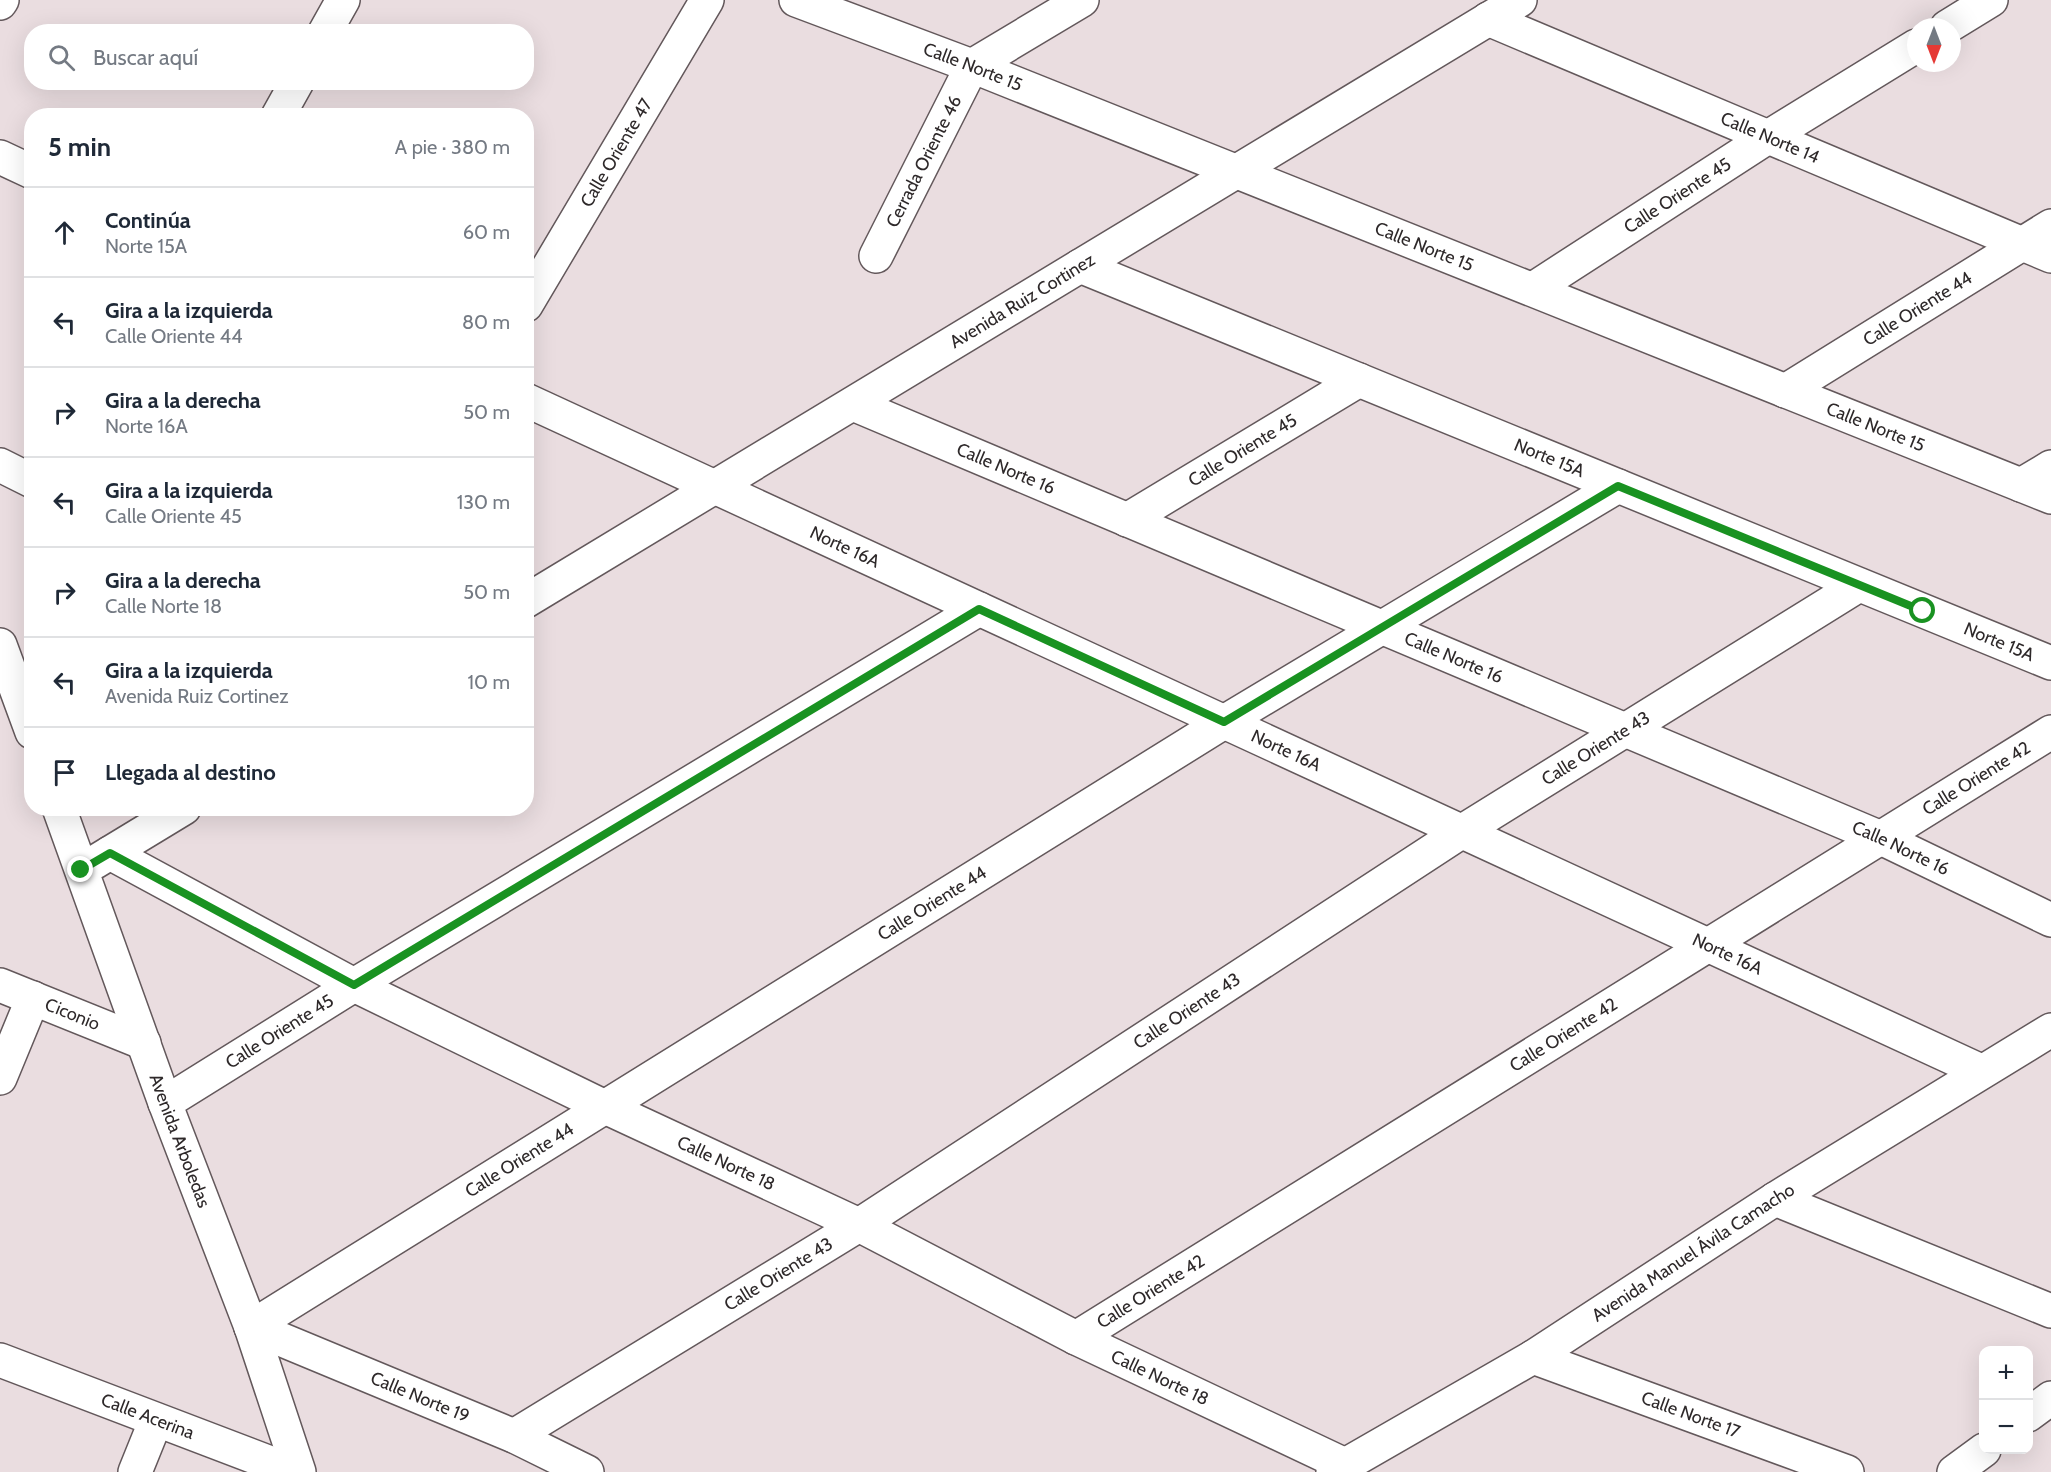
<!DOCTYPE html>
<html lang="es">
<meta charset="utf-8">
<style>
body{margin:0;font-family:Cabin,sans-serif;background:#f2f2f3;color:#1f2937}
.controls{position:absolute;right:18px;bottom:18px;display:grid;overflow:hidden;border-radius:12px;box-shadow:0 6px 24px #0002}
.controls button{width:54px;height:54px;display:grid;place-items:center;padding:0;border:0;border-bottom:2px solid #e0e1e3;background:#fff;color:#1f2937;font:30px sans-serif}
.compass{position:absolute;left:1907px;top:18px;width:54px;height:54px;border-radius:50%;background:#fff;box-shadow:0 6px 24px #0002;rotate:180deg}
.stop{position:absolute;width:18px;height:18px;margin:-14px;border:4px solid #199221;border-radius:50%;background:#fff}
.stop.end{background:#199221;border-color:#fff;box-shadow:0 2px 6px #0008}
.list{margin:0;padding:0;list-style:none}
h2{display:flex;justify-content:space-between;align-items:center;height:78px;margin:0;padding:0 24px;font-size:26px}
h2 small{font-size:20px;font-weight:400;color:#747a83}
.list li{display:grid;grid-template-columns:39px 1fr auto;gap:18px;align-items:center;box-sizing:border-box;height:90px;padding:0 24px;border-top:2px solid #e0e1e3}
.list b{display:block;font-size:22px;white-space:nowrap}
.list p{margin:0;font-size:20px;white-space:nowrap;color:#747a83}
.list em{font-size:20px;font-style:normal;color:#747a83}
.icon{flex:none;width:33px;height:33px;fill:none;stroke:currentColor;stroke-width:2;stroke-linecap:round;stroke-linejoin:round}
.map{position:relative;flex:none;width:2051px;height:1472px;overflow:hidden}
.search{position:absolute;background:#fff;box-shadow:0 6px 24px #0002;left:24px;top:24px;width:510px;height:66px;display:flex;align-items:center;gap:15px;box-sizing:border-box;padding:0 21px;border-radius:24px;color:#747a83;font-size:22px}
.panel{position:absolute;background:#fff;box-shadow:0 6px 24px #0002;left:24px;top:108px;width:510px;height:708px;border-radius:24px}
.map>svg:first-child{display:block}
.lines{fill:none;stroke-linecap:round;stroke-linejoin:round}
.minor-casing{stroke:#63585b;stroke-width:36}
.minor{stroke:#fff;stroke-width:33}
.route{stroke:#199221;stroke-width:8}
.labels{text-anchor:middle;stroke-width:4.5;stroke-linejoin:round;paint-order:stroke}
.street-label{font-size:18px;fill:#2e292a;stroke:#fff}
</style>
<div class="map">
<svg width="2051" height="1472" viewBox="0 0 2051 1472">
<rect width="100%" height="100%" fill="#eadde0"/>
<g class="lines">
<defs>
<g id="minor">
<path id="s1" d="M796 0 972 66 2051 497"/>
<path d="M0 3 2 0"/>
<path id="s2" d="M1488 19 2051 256"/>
<path d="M1947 27 1991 0"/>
<path d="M325 32 343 0"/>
<path d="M278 116 297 82"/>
<path d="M0 157 32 172"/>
<path id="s3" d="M876 256 972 66 1082 0"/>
<path id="s4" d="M1080 266 2051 663"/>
<path id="s5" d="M1533 289 1768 137 1916 46"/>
<path id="s6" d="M526 305 707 0"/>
<path id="s7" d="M1785 391 2051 226"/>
<path id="s8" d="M526 400 1981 1071"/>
<path id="s9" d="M853 404 1881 838 2051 920"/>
<path d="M0 465 32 481"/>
<path d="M2021 485 2051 467"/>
<path id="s10" d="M1127 520 1359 380"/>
<path id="s11" d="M526 601 1520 0"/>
<path d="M0 645 32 732"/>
<path id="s12" d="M59 808 165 1103 251 1327 299 1472"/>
<path id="s13" d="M110 853 354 985 605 1107 859 1225 1076 1338 1345 1465"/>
<path d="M95 862 184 808"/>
<path id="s14" d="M0 985 144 1043"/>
<path d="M0 1078 33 998"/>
<path id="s15" d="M165 1103 354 985 979 609"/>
<path d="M1775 1199 2051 1311"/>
<path id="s16" d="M251 1327 1224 722 1618 486"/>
<path id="s17" d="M251 1327 514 1436 587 1472"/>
<path id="s18" d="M1076 1338 2051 732"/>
<path id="s19" d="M1533 1357 1847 1472"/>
<path id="s20" d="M0 1360 294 1472"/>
<path d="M2028 1415 2051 1398"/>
<path id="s21" d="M514 1436 859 1225 1461 832 1859 585"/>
<path d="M135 1472 156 1420"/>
<path id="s22" d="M1333 1472 1533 1357 1775 1199 2051 1030"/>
<path d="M1954 1472 1984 1450"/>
</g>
</defs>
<use href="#minor" class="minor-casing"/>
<use href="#minor" class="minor"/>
</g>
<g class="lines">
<path class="route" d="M81 870 110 853 354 985 979 609 1224 722 1618 486 1923 611"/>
</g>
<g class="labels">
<g class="street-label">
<text dy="6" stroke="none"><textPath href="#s1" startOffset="189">Calle Norte 15</textPath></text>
<text dy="6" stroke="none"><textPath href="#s2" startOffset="306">Calle Norte 14</textPath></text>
<text dy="6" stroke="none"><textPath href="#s6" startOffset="177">Calle Oriente 47</textPath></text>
<text dy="6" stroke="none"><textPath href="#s3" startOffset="106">Cerrada Oriente 46</textPath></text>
<text dy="6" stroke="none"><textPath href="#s5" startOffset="172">Calle Oriente 45</textPath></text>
<text dy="6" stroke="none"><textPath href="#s1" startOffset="675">Calle Norte 15</textPath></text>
<text dy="6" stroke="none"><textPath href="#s11" startOffset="580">Avenida Ruiz Cortinez</textPath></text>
<text dy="6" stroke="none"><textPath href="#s7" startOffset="156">Calle Oriente 44</textPath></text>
<text dy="6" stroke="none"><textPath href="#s1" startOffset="1161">Calle Norte 15</textPath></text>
<text dy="6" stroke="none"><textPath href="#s10" startOffset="135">Calle Oriente 45</textPath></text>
<text dy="6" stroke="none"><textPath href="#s4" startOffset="507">Norte 15A</textPath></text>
<text dy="6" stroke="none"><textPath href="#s9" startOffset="166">Calle Norte 16</textPath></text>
<text dy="6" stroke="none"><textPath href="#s8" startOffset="351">Norte 16A</textPath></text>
<text dy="6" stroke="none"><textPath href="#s4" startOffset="993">Norte 15A</textPath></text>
<text dy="6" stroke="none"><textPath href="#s9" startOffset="652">Calle Norte 16</textPath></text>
<text dy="6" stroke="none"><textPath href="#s21" startOffset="1282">Calle Oriente 43</textPath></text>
<text dy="6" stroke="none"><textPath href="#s8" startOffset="837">Norte 16A</textPath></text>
<text dy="6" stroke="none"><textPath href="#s18" startOffset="1060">Calle Oriente 42</textPath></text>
<text dy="6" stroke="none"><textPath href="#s9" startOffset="1138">Calle Norte 16</textPath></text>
<text dy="6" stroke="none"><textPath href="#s16" startOffset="802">Calle Oriente 44</textPath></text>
<text dy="6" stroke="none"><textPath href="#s8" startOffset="1323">Norte 16A</textPath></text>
<text dy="6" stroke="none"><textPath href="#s21" startOffset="796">Calle Oriente 43</textPath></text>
<text dy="6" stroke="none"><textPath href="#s14" startOffset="78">Ciconio</textPath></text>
<text dy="6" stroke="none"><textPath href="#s15" startOffset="135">Calle Oriente 45</textPath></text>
<text dy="6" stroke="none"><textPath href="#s18" startOffset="574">Calle Oriente 42</textPath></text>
<text dy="6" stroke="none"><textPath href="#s12" startOffset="354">Avenida Arboledas</textPath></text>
<text dy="6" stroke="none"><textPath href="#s16" startOffset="316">Calle Oriente 44</textPath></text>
<text dy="6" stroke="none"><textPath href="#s13" startOffset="690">Calle Norte 18</textPath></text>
<text dy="6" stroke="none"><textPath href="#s22" startOffset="422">Avenida Manuel Ávila Camacho</textPath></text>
<text dy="6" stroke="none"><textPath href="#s21" startOffset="310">Calle Oriente 43</textPath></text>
<text dy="6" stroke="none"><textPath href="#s18" startOffset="88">Calle Oriente 42</textPath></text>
<text dy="6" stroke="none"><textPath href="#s13" startOffset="1174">Calle Norte 18</textPath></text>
<text dy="6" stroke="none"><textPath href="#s17" startOffset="183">Calle Norte 19</textPath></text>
<text dy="6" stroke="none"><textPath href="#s19" startOffset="168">Calle Norte 17</textPath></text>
<text dy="6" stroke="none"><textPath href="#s20" startOffset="158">Calle Acerina</textPath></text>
</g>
</g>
</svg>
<div class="controls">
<button>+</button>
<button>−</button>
</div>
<svg class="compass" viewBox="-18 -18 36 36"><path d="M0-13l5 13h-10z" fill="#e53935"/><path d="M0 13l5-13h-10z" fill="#747a83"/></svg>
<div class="stop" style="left:1923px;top:611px"></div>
<div class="stop end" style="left:81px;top:870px"></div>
<div class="search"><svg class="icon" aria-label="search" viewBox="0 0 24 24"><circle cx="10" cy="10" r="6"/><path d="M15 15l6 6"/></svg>Buscar aquí</div>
<section class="panel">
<h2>5 min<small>A pie · 380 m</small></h2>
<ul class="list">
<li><svg class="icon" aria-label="ahead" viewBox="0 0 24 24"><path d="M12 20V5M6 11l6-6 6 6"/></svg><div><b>Continúa</b><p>Norte 15A</p></div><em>60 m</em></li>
<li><svg class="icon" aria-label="left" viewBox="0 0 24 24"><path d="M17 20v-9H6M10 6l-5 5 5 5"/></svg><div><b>Gira a la izquierda</b><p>Calle Oriente 44</p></div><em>80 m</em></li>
<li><svg class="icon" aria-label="right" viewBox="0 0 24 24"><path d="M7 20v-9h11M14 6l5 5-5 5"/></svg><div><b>Gira a la derecha</b><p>Norte 16A</p></div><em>50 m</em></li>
<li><svg class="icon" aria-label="left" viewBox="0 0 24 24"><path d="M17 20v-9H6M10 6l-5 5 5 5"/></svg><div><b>Gira a la izquierda</b><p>Calle Oriente 45</p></div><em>130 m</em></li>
<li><svg class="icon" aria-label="right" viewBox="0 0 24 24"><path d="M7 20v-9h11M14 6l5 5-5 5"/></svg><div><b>Gira a la derecha</b><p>Calle Norte 18</p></div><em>50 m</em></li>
<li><svg class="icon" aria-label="left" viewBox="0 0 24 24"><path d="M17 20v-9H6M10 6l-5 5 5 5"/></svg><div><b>Gira a la izquierda</b><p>Avenida Ruiz Cortinez</p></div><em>10 m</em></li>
<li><svg class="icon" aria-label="arrive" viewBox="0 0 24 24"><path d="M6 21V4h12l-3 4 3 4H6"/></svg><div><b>Llegada al destino</b></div></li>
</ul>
</section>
</div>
